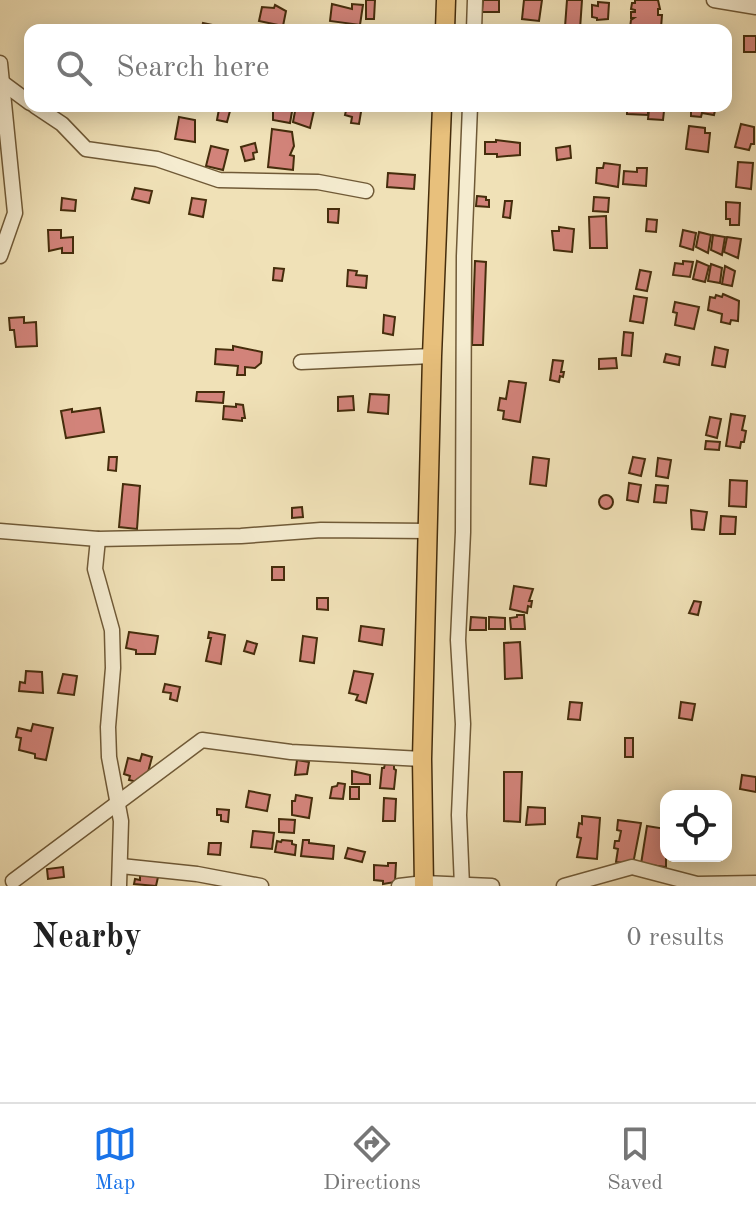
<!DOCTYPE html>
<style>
body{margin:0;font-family:"Old Standard TT",serif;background:#f2f2f2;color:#222}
.controls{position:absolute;right:24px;bottom:24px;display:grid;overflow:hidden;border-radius:16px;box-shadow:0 4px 20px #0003}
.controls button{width:72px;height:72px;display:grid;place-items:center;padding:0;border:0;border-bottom:2px solid #e0e0e0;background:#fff;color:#222;font:40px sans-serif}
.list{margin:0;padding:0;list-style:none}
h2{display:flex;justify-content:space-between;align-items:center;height:104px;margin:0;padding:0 32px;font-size:34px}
h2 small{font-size:26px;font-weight:400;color:#767676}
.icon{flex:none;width:44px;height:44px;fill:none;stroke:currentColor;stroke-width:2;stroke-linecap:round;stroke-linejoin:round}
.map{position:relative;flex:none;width:756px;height:886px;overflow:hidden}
.search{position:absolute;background:#fff;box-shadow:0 4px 20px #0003;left:24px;right:24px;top:24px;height:88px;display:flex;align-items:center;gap:20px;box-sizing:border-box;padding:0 28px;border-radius:16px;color:#767676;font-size:30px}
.sheet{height:216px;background:#fff}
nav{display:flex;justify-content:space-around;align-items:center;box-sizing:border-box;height:112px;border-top:2px solid #e0e0e0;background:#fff;font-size:22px;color:#767676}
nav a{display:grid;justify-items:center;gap:4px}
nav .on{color:#1a73e8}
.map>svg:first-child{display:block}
.building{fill:#d2837a;stroke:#452d0c;stroke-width:2}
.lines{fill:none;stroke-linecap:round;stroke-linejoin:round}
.minor-casing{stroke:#705a37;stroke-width:17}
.major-casing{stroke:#452d0c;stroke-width:21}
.minor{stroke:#f5ecd0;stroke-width:14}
.major{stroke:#e8c07c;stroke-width:18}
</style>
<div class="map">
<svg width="756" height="886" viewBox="0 0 756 886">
<rect width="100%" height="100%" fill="#f0e1b7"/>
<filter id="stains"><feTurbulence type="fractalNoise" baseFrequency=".0025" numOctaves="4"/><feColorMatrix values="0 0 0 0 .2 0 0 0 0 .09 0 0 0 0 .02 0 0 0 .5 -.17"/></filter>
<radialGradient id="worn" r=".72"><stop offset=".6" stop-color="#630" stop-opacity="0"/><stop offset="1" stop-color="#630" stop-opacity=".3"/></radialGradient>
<g class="building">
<path d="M366 0H375L374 19H366Z"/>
<path d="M483 0H499V12H482Z"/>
<path d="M524 0H542L539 21 522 19Z"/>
<path d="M567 0H582L580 29 565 27Z"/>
<path d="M635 0H658L660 9H658V15H662L661 28H630L631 20 634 18H631V12H635V10L631 9 632 3H635Z"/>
<path d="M598 2 609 3 608 19 597 20V18L592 17V5L598 6Z"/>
<path d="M332 4 352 9V4L363 5 360 25 330 21Z"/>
<path d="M275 5 286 11 283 26 259 21 262 7 274 8Z"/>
<path d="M203 23 222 27 221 30H201Z"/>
<rect x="744" y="36" width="12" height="16"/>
<path d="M273 106H293L290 123 273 120Z"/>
<path d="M296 106H315L310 128 293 122Z"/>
<path d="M347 106H362L359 124 351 123 352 117 345 115Z"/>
<path d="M627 106 648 107V115L627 114Z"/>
<path d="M682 106H716L714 115 702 113 701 117 691 116V111L681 110Z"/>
<path d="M219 109 230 111 227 122 217 120Z"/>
<path d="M649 110 664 111 663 120 648 119Z"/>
<path d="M179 117 195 120V142L175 139Z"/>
<path d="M741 124 754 127V144H751L749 150 735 147Z"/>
<path d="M689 126 705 128V133H710L708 152 686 149Z"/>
<path d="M272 129 292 132 294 146 290 155 294 156 293 170 268 167Z"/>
<path d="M496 140 520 143V155L497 157V154H485V142H496Z"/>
<path d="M255 143 257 152 253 153 254 159 245 161 241 147Z"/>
<path d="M211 146 228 150 223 170 206 166Z"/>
<path d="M570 146 571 158 557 160 556 148Z"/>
<path d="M738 162 753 163 751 189 736 187Z"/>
<path d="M604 163 620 165 618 187 596 183 597 168H603Z"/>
<path d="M637 168H647L646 186 623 184 624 171 637 172Z"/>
<path d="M388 173 415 175 414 189 387 187Z"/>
<path d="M135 188 152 191 149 203 132 199Z"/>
<path d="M477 196 486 197V200H489V207L476 206Z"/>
<path d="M594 197 609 198 608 212 593 211Z"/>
<path d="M62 198 76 200 75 211 61 210Z"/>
<path d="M192 198 206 200 203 217 189 214Z"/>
<path d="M505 201H512L510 218 503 217Z"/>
<path d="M726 202 740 203 739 225H730V219H726Z"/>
<path d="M328 209H339L338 223 328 222Z"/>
<path d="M606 216 607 248H590L589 217Z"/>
<path d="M647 219 657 220 656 232 646 231Z"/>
<path d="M559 227 574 229 572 252 554 250 552 231H559Z"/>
<path d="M48 230H61V238L73 237V253H62V248L49 251Z"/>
<path d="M683 230 696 233 693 250 680 246Z"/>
<path d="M699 232 711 235 708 253 696 247Z"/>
<path d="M713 235 725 237 722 255 711 250Z"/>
<path d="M727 237 741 239 738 258 724 252Z"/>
<path d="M475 261 486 262 483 345H472Z"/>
<path d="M683 261 693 262 690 277 673 275 675 263 683 264Z"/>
<path d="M697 261 709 266 705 282 693 279Z"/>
<path d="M711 264 722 268 720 283 708 281Z"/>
<path d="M725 266 735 271 732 286 722 284Z"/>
<path d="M274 268 284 269 282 281 273 280Z"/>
<path d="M348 270 357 271 356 275 367 276 366 288 347 286Z"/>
<path d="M640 270 651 272 647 291 636 289Z"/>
<path d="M723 294 739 301 738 321 731 320 730 324 721 322 722 314 708 310 710 297 715 298 716 295 722 297Z"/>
<path d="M634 296 647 298 643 323 630 321Z"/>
<path d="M675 302 699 307 694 329 675 325 677 313 673 312Z"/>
<path d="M384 315 395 317 393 335 383 333Z"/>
<path d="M24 317V323L36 322 37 346 16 347 14 330H10L9 318Z"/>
<path d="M624 332 633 333 631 356 622 355Z"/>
<path d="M233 346 262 352 261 363 255 368 245 367V375H237L238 366 215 364 216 349 233 350Z"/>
<path d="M715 347 728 350 725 367 712 365Z"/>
<path d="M666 354 680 357 679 365 664 362Z"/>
<path d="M616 358 617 368 599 369V359Z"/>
<path d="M553 360 563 361 561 372H564L563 377 560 376 559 382 550 380Z"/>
<path d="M509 381 526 383 520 422 503 419 504 411 498 410 500 398 506 399Z"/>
<path d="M197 392H224L223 403 196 401Z"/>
<path d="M370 394 389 395 388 414 368 412Z"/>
<path d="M353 396 354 410 338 411V397Z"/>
<path d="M236 404 243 405 245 418H242V421L223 419 224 406 236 407Z"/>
<path d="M100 408 104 432 66 438 61 411 72 409V412Z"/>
<path d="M731 414 745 416 742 430 746 431 744 442H741L740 448 726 446Z"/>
<path d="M710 417 721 419 717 438 706 435Z"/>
<path d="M706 441 720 442 719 450 705 449Z"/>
<path d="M109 457H117L116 471 108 470Z"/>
<path d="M533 457 549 459 546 486 530 484Z"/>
<path d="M633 457 645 459 641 476 629 473Z"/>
<path d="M658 458 671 460 668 478 656 476Z"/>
<path d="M730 480 747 481 746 507 729 506Z"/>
<path d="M629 483 641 485 638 502 627 500Z"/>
<path d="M123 484 140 486 137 529 119 527Z"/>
<path d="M656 485 668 486 666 503 654 502Z"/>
<circle cx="606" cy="502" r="7"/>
<path d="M302 507 303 517 292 518V508Z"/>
<path d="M691 510 707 512 704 530 692 529Z"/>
<path d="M721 516 736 517 735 534H720Z"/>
<rect x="272" y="567" width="12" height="13"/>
<path d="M514 586 533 589 529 601H532L531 607 528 606 527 613 510 609Z"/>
<path d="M317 598H328V610L317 609Z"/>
<path d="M694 601 701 602 698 615 689 613Z"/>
<path d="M517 615H524L525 629H511L510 618 517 617Z"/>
<path d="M471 617 486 618V630H470Z"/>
<path d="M489 617 505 618V629H489Z"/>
<path d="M361 626 384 629 382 645 359 641Z"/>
<path d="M129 632 158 636 155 654H136V650L126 648Z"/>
<path d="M209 632 225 635 221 664 206 661 211 638H208Z"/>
<path d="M303 636 317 638 314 663 300 661Z"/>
<path d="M247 641 257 644 254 654 244 651Z"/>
<path d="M520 642 522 678 505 679 504 643Z"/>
<path d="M26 671 42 672 43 693 19 691 20 682 25 683Z"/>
<path d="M354 671 373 674 366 703 356 700 358 695 349 693Z"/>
<path d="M63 674 77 676 74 695 58 693Z"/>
<path d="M165 684 180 687 177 701 170 699 171 693 163 692Z"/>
<path d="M570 702 582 703 580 720 568 719Z"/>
<path d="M681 702 695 704 692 720 679 718Z"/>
<path d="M33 724 53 728 46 760 35 758V754L19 750 21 738 16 737 18 728 31 731Z"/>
<rect x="625" y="738" width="8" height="19"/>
<path d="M142 754 152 757 146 780 142 783 129 780 130 776 124 774 128 758 140 761Z"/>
<path d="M297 760 309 762 307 774 295 775Z"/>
<path d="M385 764 394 765V769L396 770 394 789 380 788 382 768H384Z"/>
<path d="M352 771 370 775V784H352Z"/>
<path d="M504 772H522L520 822 504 821Z"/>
<path d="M742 775 756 777V792L740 789Z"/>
<path d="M338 783 345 784 343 799 330 798 332 787 337 786Z"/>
<rect x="350" y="787" width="9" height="12"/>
<path d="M249 791 270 795 267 811 246 807Z"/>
<path d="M296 795 312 798 309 818 292 815V801H295Z"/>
<path d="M384 798 396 799 395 821H383Z"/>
<path d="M528 807 545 808V824L526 825Z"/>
<path d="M217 809 229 810 228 822 221 821V815H217Z"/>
<path d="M582 816 600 818 597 859 577 857 581 838 577 837 579 823 582 824Z"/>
<path d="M279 819 295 820 294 833 279 832Z"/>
<path d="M618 820 641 823 633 864 616 862 618 849 614 848 615 841H619L621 831 617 830Z"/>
<path d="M647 826 666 829V867L641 864Z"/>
<path d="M253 831 274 833 272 849 251 847Z"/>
<path d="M282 840 292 841V844L296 845 295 855 275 852 277 841 281 842Z"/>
<path d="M303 840H309V843L334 846 333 859 301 856Z"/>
<path d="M209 843H221L220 855 208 854Z"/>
<path d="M348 848 365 852 362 862 345 858Z"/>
<path d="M388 863H396L395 882 383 884V881L374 880V865L388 866Z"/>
<path d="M63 867 64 877 48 879 47 869Z"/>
<path d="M140 875 158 877 156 886 134 884 135 879 140 880Z"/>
</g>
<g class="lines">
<defs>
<g id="minor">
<path d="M714 0 756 7"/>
<path d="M474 30 475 0"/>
<path d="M0 63 15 213 0 256"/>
<path d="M3 83 30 103"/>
<path d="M35 106 62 124 86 149 157 159 219 180 318 182 366 191"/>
<path d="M301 362 432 356"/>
<path d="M0 531 98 539 241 536 321 530 429 531"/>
<path d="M98 539 95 569 112 630 113 668 108 727 109 757 121 821 119 886"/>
<path d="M121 866 197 874 261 886"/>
<path d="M13 881 202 740 291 752 422 759"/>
<path d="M399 886 424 883 492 886"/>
<path d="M462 886 459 815 463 724 458 640 463 532 464 256 470 106"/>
<path d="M564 886 632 867 697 884 756 883"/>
</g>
<g id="major">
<path d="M445 30 446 0"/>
<path d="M424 886 422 759 432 356 442 106"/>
</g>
</defs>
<use href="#minor" class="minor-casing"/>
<use href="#major" class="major-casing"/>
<use href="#minor" class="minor"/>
<use href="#major" class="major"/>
</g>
<rect width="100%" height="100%" filter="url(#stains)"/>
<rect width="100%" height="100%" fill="url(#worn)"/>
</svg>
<div class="controls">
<button><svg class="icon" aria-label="locate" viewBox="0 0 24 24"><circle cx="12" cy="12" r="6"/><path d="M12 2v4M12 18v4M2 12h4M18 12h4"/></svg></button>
</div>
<div class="search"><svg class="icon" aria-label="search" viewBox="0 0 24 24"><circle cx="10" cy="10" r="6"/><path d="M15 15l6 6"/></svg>Search here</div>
</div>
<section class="sheet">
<h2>Nearby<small>0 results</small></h2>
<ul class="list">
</ul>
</section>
<nav>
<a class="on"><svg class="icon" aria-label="map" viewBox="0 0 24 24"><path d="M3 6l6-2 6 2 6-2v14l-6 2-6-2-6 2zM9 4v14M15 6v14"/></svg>Map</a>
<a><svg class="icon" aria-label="directions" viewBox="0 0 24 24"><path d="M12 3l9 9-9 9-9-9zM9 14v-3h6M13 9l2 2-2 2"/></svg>Directions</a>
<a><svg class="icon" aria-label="saved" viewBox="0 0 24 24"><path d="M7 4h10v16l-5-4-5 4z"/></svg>Saved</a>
</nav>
